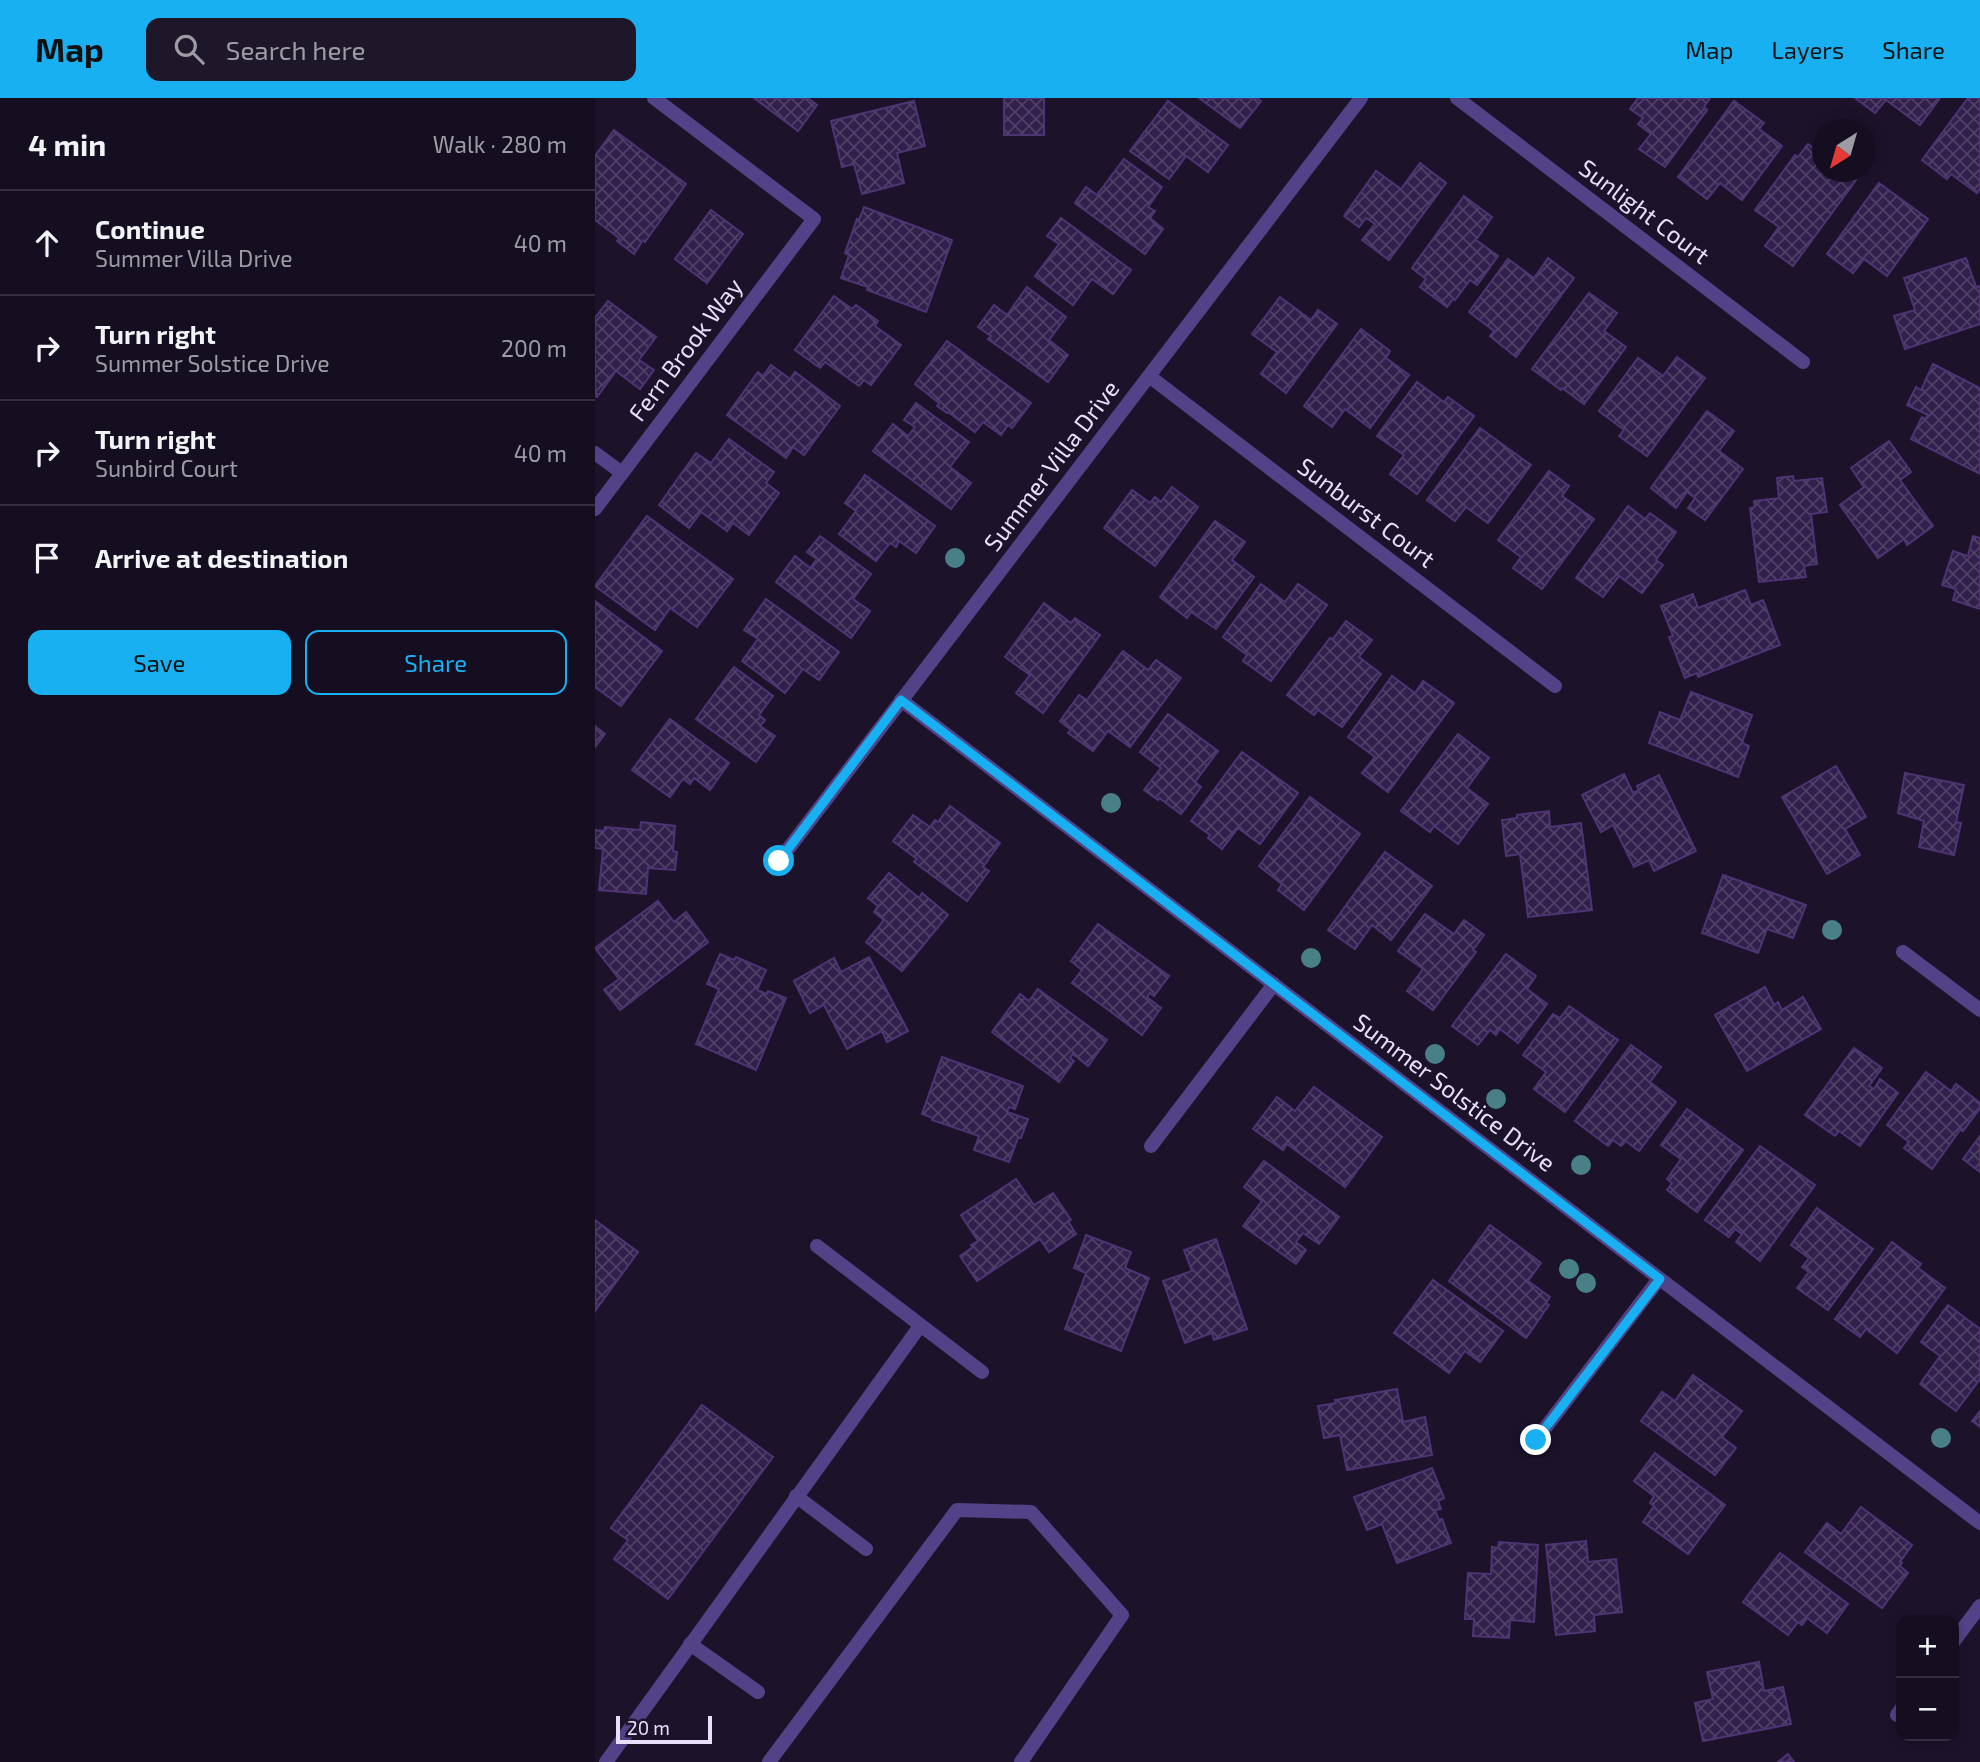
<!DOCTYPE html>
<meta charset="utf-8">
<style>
body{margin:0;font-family:"Exo 2",sans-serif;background:#1e1729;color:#f1f3f6}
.controls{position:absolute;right:21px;bottom:21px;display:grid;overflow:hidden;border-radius:14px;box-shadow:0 4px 10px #0003}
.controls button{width:63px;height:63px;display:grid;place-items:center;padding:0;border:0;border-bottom:2px solid #342e3e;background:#150e20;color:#f1f3f6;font:35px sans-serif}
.compass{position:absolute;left:1217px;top:21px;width:63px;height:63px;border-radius:50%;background:#150e20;box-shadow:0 4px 10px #0003;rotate:217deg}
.scale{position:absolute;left:21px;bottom:18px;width:96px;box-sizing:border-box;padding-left:7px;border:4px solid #e8dffd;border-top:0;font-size:19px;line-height:24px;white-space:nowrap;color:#e8dffd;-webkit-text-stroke:5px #1c132b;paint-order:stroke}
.stop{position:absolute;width:21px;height:21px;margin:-16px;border:5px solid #18b0f0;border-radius:50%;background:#fff}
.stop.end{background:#18b0f0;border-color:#fff;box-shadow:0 2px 7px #0008}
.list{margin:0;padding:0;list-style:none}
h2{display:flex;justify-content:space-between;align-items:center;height:91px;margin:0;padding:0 28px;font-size:30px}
h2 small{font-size:23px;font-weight:400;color:#9d9ca5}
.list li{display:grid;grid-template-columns:46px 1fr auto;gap:21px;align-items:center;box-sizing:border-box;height:105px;padding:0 28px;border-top:2px solid #342e3e}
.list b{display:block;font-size:26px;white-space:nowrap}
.list p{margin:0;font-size:23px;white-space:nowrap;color:#9d9ca5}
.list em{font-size:23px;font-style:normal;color:#9d9ca5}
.actions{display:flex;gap:14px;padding:21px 28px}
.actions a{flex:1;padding:16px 0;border:2px solid #18b0f0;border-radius:14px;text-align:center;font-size:24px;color:#18b0f0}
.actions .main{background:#18b0f0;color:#111}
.icon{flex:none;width:38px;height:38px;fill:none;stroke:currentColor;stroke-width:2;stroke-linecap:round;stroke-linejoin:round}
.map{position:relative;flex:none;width:1385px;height:1664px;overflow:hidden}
header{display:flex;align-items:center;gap:42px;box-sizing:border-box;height:98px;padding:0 35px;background:#18b0f0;color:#111}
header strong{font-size:33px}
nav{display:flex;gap:38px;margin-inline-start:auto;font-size:24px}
.search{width:490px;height:63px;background:#1e1729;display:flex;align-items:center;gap:18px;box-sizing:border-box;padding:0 24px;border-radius:14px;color:#9d9ca5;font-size:26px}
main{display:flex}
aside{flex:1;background:#150e20}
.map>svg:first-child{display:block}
.building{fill:url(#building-cross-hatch);stroke:#4e3475;stroke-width:2}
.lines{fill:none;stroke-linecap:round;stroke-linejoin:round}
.lane{stroke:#524287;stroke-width:14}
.street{stroke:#524287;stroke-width:14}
.tree{fill:#498088}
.route{stroke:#18b0f0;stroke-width:9}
.labels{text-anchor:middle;stroke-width:5;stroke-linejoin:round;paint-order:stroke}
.street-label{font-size:24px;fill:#e8dffd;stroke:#1c132b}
</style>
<header>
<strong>Map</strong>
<div class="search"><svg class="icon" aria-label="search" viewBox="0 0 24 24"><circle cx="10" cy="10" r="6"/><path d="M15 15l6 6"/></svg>Search here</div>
<nav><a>Map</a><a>Layers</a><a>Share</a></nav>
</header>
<main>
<aside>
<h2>4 min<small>Walk · 280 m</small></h2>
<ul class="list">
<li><svg class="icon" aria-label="ahead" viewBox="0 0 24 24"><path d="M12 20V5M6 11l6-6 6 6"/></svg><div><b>Continue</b><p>Summer Villa Drive</p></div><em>40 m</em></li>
<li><svg class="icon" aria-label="right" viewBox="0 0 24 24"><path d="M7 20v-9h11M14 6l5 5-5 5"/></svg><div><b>Turn right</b><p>Summer Solstice Drive</p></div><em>200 m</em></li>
<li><svg class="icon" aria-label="right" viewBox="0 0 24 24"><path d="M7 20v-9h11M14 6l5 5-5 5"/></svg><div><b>Turn right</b><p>Sunbird Court</p></div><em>40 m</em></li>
<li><svg class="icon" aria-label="arrive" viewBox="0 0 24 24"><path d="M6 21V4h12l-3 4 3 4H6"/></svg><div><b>Arrive at destination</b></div></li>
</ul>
<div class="actions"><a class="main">Save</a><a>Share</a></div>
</aside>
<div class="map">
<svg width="1385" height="1664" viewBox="0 0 1385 1664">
<defs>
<pattern id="building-cross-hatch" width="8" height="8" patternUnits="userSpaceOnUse" patternTransform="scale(1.75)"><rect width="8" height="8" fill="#31204b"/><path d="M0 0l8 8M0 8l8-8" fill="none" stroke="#4f4066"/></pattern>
</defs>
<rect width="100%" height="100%" fill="#1c132b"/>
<g class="building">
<path d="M159 0H213L222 7 203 33Z"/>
<rect x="409" y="0" width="40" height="37"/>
<path d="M604 0H662L666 3 645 30Z"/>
<path d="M1043 0H1115L1109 9 1112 12 1070 69 1044 51 1056 36 1043 26 1048 20 1035 11Z"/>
<path d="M1260 0H1345L1325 27 1291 2 1280 15Z"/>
<path d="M1373 0H1385V91L1382 95 1356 76 1352 81 1327 62Z"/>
<path d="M319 3 330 48 302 55 309 85 267 96 259 66 247 69 236 23Z"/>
<path d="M573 3 633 47 613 74 591 58 574 81 535 53Z"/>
<path d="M1139 3 1169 25 1164 31 1187 48 1147 102 1125 85 1112 101 1083 79Z"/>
<path d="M19 32 91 86 50 144 48 142 39 156 22 143 24 140 0 122V58Z"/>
<path d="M1213 46 1227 57V74H1250L1261 82 1198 168 1170 148 1184 129 1160 112 1200 57 1203 59Z"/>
<path d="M529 61 567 89 553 109 560 113 555 120 568 131 550 156 480 105 491 89 502 97Z"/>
<path d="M825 65 851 85 794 162 767 142 780 126 771 120 764 129 749 118 781 73 806 91Z"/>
<path d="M1284 85 1333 121 1292 178 1269 161 1258 175 1232 156Z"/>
<path d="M869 98 897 119 881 142 903 158 882 187 875 182 860 202 858 201 852 209 825 189 831 181 817 170Z"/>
<path d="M269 109 357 142 331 214 272 192 273 189 246 180 254 157 250 155 262 121 264 122Z"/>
<path d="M116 112 148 136 112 185 80 161Z"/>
<path d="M466 120 536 172 518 196 497 181 478 207 440 178 464 146 452 138Z"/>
<path d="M953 160 979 180 921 259 895 238 899 233 874 214 913 161 939 180Z"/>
<path d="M1371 160 1381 189 1385 188V226L1310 251 1299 218 1320 212 1309 180Z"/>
<path d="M432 189 471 219 454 242 473 257 453 284 393 241 396 238 383 229 399 207 412 217Z"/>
<path d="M994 195 1022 215 1009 233 1031 249 989 306 967 290 966 292 937 271Z"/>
<path d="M239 198 257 211 261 207 283 223 280 228 306 247 276 287 269 282 264 288 230 264 225 270 200 252Z"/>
<path d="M685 199 716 222 723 212 742 226 691 295 666 276 682 254 657 236Z"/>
<path d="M13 203 61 239 44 262 59 272 45 291 21 273 2 299 0 298V220Z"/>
<path d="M766 231 795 253 791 260 814 277 775 330 750 311 737 329 709 308Z"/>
<path d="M352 243 436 305 417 330 413 327 406 337 388 324 380 334 353 314 352 315 342 308 344 305 320 286Z"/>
<path d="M1082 259 1110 280 1052 358 1024 338 1029 332 1004 313 1043 260 1068 278Z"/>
<path d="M1338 266 1385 290V376L1316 341 1327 319 1330 321 1333 317 1312 307 1321 289 1326 292Z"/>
<path d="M176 267 195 281 200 274 245 308 209 357 198 349 191 360 132 317 163 274 168 278Z"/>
<path d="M822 284 849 304 853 299 879 318 822 396 795 376 809 357 782 338Z"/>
<path d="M321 305 374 344 355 369 376 385 356 411 278 353 298 326 313 338 320 329 309 322Z"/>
<path d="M1112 313 1139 333 1124 353 1148 371 1110 422 1093 410 1100 400 1092 394 1081 410 1056 390Z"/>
<path d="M885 330 936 367 893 425 871 409 860 423 832 402Z"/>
<path d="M134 341 179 374 171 385 184 395 154 437 138 425 132 433 106 414 94 430 64 407 101 355 116 365Z"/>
<path d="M1294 343 1316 374 1305 382 1338 428 1312 447 1309 441 1283 460 1245 407 1269 389 1256 370Z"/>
<path d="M954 373 974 388 967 398 999 421 947 491 918 470 926 459 903 442Z"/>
<path d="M270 377 340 428 321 455 304 443 301 449 295 445 281 463 244 436 261 413 250 405Z"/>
<path d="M1198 378 1199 383 1227 380 1232 414 1216 416 1222 466 1209 468 1211 479 1164 484 1155 410 1160 409 1159 403 1184 400 1182 380Z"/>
<path d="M577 389 603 409 560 468 509 430 537 392 555 405 560 399 566 404Z"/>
<path d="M1033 408 1050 421 1055 415 1081 434 1061 462 1068 467 1047 495 1024 478 1008 499 981 480Z"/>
<path d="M52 418 138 481 102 529 75 510 60 532 0 488Z"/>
<path d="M620 423 650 444 637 462 659 479 621 531 596 514 592 520 565 499Z"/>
<path d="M225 438 276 476 258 501 275 513 256 540 181 484 200 458 215 470 222 461 212 454Z"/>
<path d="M1378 438 1385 440V511L1358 502 1361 491 1347 487 1358 453 1373 458Z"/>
<path d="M666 486 690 504 703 486 732 507 676 583 648 563 652 557 628 539Z"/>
<path d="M1150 492 1156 507 1168 502 1185 547 1103 579 1102 575 1090 580 1074 539 1078 538 1066 508 1098 496 1103 510Z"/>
<path d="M171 501 244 554 224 582 208 571 190 595 147 563 163 541 149 532Z"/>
<path d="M0 503 67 553 26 608 0 589Z"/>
<path d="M449 505 476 525 480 520 505 537 448 615 421 595 435 577 410 559Z"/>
<path d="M751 523 777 542 764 559 786 576 747 629 723 612 719 617 692 597 735 540 738 541Z"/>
<path d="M528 553 553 572 561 562 586 580 535 649 513 633 498 653 473 635 476 632 465 623 484 597 492 602Z"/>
<path d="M139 569 178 598 164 617 170 622 165 628 180 638 161 664 101 621Z"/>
<path d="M797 578 820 595 828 583 859 605 793 694 767 675 780 659 753 639Z"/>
<path d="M1096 594 1157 617 1147 645 1154 648 1143 679 1054 645 1065 614 1085 622Z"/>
<path d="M573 616 623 653 600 684 606 689 586 716 564 700 563 702 549 692 566 670 545 654Z"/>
<path d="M75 621 134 665 115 692 99 680 95 686 88 681 75 699 37 672Z"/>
<path d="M0 628 10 636 0 649Z"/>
<path d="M863 636 894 660 872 690 893 706 863 746 839 728 835 734 806 713Z"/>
<path d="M647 654 703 695 665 746 643 730 627 751 613 740 615 737 596 723Z"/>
<path d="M1241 668 1271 719 1250 731 1265 757 1232 776 1187 699Z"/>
<path d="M1310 675 1369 687 1361 724 1366 725 1359 757 1324 749 1329 723 1303 715Z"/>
<path d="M1029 676 1038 695 1044 692 1042 688 1064 677 1101 753 1059 773 1054 762 1039 769 1018 727 1006 734 987 697Z"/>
<path d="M715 699 765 736 709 812 683 792 687 786 664 768Z"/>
<path d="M355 708 405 745 388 769 394 773 372 803 319 764 322 761 298 743 318 717 335 729 340 722 343 724Z"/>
<path d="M954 713 955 729 986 725 997 812 933 819 925 756 911 758 907 722 922 720V717Z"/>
<path d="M46 724 80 728 78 753 82 754 80 772 53 770 51 796 4 792 8 751 0 750V732L9 733 10 729 45 732Z"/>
<path d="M790 754 837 788 796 842 777 827 760 851 733 832Z"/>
<path d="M294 775 324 800 327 795 353 817 307 873 271 844 289 822 279 814 283 808 273 800Z"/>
<path d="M1128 777 1211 807 1198 840 1172 831 1163 855 1107 835Z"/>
<path d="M63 803 79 824 91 814 113 844 25 912 9 892 24 881 0 850Z"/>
<path d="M830 816 859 836 869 822 889 837 878 852 881 854 838 912 812 893 828 871 803 853Z"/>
<path d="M503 826 574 878 559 898 555 895 552 899 566 910 547 937 477 885 487 872 476 863Z"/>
<path d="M125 856 139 862 141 859 171 872 162 892 172 896 173 893 191 900 161 972 101 946 124 891 112 886Z"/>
<path d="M911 856 941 878 932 891 952 906 923 945 905 931 901 937 895 932 883 947 857 928Z"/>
<path d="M274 859 313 933 292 944 287 933 252 951 229 907 215 915 199 883 239 860 246 874Z"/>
<path d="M1170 889 1179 907 1183 904 1187 912 1208 899 1226 931 1152 973 1120 917Z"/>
<path d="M443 891 512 942 493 968 478 956 475 960 479 963 464 984 397 934 425 896 434 903Z"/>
<path d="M974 908 1023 942 970 1014 939 991 951 974 928 957 958 916 965 920Z"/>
<path d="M1036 947 1066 969 1055 984 1081 1004 1044 1053 1031 1043 1026 1048 1018 1042 1013 1048 980 1023Z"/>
<path d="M1259 950 1287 970 1274 988 1279 991 1285 981 1303 995 1265 1048 1244 1033 1240 1038 1210 1017Z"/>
<path d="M347 959 428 988 420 1011 414 1009 412 1014 433 1021 426 1040H423L414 1064 379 1052 384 1038 337 1022 338 1020 327 1016Z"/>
<path d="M1331 974 1356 993 1361 986 1385 1005V1010L1368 1033 1365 1032 1337 1071 1309 1050 1314 1044 1292 1027Z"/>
<path d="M719 989 787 1039 750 1089 692 1046 688 1052 658 1031 682 999 700 1013Z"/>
<path d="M1092 1011 1148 1052 1102 1114 1072 1092 1077 1085 1072 1081 1086 1061 1066 1047Z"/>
<path d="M1385 1038V1074L1368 1061Z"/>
<path d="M1165 1048 1220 1087 1165 1163 1141 1144 1147 1136 1140 1131 1134 1139 1110 1122Z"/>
<path d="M669 1063 744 1119 724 1146 708 1135 701 1144 711 1152 701 1166 648 1128 667 1103 649 1089Z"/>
<path d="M421 1081 439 1107 458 1095 476 1122 473 1123 481 1136 454 1154 445 1141 382 1183 365 1158 378 1149 376 1147 383 1143 366 1117Z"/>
<path d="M1222 1110 1278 1151 1233 1212 1202 1190 1214 1174 1207 1169 1214 1160 1196 1147Z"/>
<path d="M0 1122 43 1154 0 1213Z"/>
<path d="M895 1127 946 1165 933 1183 955 1199 951 1205 954 1207 931 1240 854 1183Z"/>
<path d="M491 1137 536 1154 530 1170 554 1180 526 1253 470 1231 491 1175 479 1170Z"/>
<path d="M621 1141 652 1231 619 1242 617 1235 590 1245 568 1183 597 1173 589 1152Z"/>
<path d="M1297 1144 1326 1166 1323 1170 1350 1190 1302 1255 1271 1231 1265 1239 1240 1221Z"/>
<path d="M838 1182 908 1233 885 1264 870 1253 854 1275 799 1235Z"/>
<path d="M1353 1207 1385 1231V1281L1361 1313 1325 1286 1345 1258 1326 1244Z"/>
<path d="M1098 1277 1147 1313 1127 1339 1141 1350 1120 1377 1046 1323 1067 1294 1080 1303Z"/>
<path d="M802 1291 808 1324 830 1319 837 1357 752 1372 745 1337 729 1340 723 1308 741 1305 740 1302Z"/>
<path d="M107 1307 178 1359 73 1501 19 1461 33 1442 16 1430Z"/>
<path d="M1385 1313V1329L1377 1323Z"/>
<path d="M1060 1355 1130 1407 1093 1456 1048 1424 1059 1408 1055 1405 1059 1398 1039 1383Z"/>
<path d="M837 1370 849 1400 843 1403 846 1411 840 1412 844 1422 847 1421 856 1445 802 1465 787 1426 772 1432 759 1399Z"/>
<path d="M1266 1409 1317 1447 1305 1464 1307 1465 1305 1468 1313 1475 1287 1510 1210 1454 1232 1425 1246 1436Z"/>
<path d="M991 1443 993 1464 1021 1461 1027 1514 999 1517 1000 1533 961 1537 951 1447Z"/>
<path d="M904 1444 943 1447 939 1524 915 1522 914 1540 878 1538 879 1521H870L873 1475 896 1476 897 1449 903 1450Z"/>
<path d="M1185 1455 1253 1506 1232 1535 1212 1520 1207 1527 1203 1524 1193 1537 1148 1504Z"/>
<path d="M1164 1564 1169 1593 1188 1589 1196 1626 1108 1643 1100 1605 1118 1601 1112 1574Z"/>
<path d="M1193 1656 1199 1664H1183Z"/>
</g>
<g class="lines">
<g class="lane">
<path d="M222 1148 387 1274"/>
<path d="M201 1398 271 1451"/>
<path d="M95 1546 163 1594"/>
<path d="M11 1664 325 1228"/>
<path d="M174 1664 362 1412 436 1414 527 1517 426 1664"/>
</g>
<g class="street">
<path d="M862 0 1208 264"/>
<path d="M554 278 960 588"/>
<path d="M0 355 27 375"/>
<path d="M0 411 219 121 59 0"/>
<path d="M306 602 1385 1425"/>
<path d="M184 763 766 0"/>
<path d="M1308 854 1385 912"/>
<path d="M556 1048 679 886"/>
<path d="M941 1342 1064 1181"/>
<path d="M1359 1543 1385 1508"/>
<path d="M1302 1617 1306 1611"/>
</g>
</g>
<g class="tree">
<circle cx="360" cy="460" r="10"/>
<circle cx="516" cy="705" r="10"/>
<circle cx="1237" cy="832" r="10"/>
<circle cx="716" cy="860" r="10"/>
<circle cx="840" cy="956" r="10"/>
<circle cx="901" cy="1001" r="10"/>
<circle cx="986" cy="1067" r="10"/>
<circle cx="974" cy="1171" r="10"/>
<circle cx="991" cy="1185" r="10"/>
<circle cx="1346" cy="1340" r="10"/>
</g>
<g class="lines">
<path class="route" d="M184 763 306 602 1065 1181 941 1342"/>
</g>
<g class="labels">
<g class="street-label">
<text transform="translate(1049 114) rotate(37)" y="8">Sunlight Court</text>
<text transform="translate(91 252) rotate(-53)" y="8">Fern Brook Way</text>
<text transform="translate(457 368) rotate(-53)" y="8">Summer Villa Drive</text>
<text transform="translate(771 415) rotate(37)" y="8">Sunburst Court</text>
<text transform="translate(859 995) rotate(37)" y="8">Summer Solstice Drive</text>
</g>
</g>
</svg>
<div class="controls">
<button>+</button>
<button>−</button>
</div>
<svg class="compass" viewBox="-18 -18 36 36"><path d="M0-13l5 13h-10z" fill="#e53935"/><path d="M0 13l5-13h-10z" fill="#9d9ca5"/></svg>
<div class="scale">20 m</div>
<div class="stop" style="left:184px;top:763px"></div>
<div class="stop end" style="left:941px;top:1342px"></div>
</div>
</main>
